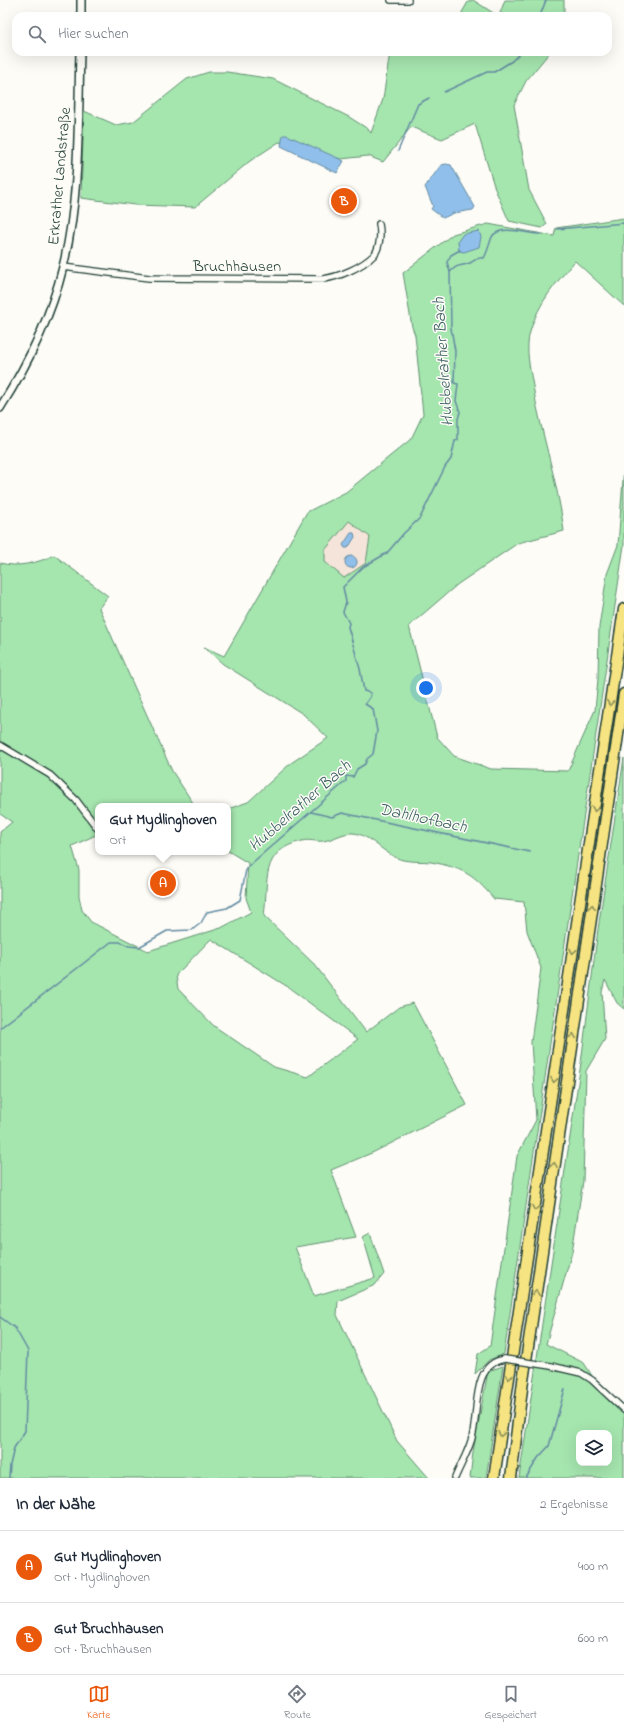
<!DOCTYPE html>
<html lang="de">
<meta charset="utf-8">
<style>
body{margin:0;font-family:"Indie Flower",sans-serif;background:#f2f2f3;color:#1f2937}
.controls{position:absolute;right:12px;bottom:12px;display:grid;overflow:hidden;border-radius:8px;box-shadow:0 4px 16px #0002}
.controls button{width:36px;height:36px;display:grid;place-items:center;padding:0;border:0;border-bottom:1px solid #e0e1e3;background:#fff;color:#1f2937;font:20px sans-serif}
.you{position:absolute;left:426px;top:688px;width:14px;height:14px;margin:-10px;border:3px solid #fff;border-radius:50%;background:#1a73e8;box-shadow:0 0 0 6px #1a73e833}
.badge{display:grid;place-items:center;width:26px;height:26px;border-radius:50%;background:#ea580c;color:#fff;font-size:13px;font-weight:700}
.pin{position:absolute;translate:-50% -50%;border:2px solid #fff;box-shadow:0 1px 4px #0006}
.popup{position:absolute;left:95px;top:803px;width:136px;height:52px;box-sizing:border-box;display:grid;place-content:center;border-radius:8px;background:#fff;filter:drop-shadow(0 1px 3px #0005);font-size:13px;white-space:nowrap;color:#747a83}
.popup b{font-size:15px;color:#1f2937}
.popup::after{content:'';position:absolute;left:50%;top:100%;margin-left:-8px;border:8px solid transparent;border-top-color:#fff}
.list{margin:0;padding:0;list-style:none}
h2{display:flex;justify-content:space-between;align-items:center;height:52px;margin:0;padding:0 16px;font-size:17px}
h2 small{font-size:13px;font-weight:400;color:#747a83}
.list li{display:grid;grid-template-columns:26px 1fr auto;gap:12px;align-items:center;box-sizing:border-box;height:72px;padding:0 16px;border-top:1px solid #e0e1e3}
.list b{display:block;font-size:15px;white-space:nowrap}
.list p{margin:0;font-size:13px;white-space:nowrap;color:#747a83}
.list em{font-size:13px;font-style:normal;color:#747a83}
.icon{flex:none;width:22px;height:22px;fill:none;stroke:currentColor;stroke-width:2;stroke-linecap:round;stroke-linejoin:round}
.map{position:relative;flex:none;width:624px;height:1478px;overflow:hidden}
.search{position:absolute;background:#fff;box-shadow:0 4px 16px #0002;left:12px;right:12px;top:12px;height:44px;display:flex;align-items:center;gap:10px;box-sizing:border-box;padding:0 14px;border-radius:12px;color:#747a83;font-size:15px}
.sheet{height:196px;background:#fff}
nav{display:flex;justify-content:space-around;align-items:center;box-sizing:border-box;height:56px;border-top:1px solid #e0e1e3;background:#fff;font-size:11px;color:#747a83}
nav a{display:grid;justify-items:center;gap:2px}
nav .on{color:#ea580c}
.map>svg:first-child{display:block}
.built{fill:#f4e4d9}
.green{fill:#a5e5ae;stroke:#629171;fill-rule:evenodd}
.water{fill:#90bfeb;stroke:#638ba2}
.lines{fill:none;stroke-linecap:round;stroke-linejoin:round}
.stream{stroke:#638ba2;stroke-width:1.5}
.minor-casing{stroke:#1f3d34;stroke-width:8}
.tertiary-casing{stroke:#1f3d34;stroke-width:10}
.motorway-casing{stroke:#1f3d34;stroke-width:13}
.minor{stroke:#fdfcf7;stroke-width:5.5}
.tertiary{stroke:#fdfcf7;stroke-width:7}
.motorway{stroke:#f6e381;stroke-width:10}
.minor-bridge-casing{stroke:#1f3d34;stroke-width:8;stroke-linecap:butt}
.minor-bridge{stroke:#fdfcf7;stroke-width:5.5}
.oneway{stroke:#8a905a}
.labels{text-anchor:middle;stroke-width:3;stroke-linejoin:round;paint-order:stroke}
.street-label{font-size:16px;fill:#1f3d34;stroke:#fdfcf7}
.water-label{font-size:17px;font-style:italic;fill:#3b5e62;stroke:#fdfcf7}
</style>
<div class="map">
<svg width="624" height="1478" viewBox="0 0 624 1478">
<rect width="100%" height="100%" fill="#fdfcf7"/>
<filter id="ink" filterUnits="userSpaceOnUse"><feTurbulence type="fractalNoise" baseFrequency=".025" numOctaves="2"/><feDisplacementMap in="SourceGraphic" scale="8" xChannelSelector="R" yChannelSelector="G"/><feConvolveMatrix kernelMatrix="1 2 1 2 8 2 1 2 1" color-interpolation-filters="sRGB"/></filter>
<g filter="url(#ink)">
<path class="built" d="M349 521 370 537 366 563 344 578 325 562V549Z"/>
<g class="green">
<path d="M473 0 498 16H460L468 2Z"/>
<path d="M505 0H564V16H499Z"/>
<path d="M390 52H550L526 81 514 105 529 190 547 224 542 228 509 221 495 189 475 124 442 139 411 127 383 162 368 156 341 159 279 142 250 161 195 207 135 205 81 198 84 111 116 125 133 122 187 79 209 72H227L273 79 349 117 368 129 371 133 383 99Z"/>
<path d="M624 218V306L575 261C556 283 538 303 530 332 525 349 530 369 533 386 541 434 558 482 564 531L518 543 458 584 409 626 437 737 454 756 491 769 568 771 595 710 598 679 599 627 607 574 618 545 624 467V545L504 1354 489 1360 475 1374 478 1354 490 1346 517 1156 536 1120 531 1042 541 968 527 931 524 902 494 899C473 874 463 868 431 862 422 861 412 862 403 860 385 856 370 834 353 833 344 832 332 840 323 841 316 842 309 839 302 841 259 851 269 881 264 916L315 965 366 1032 399 1007 413 1003 467 1105 374 1152 331 1170 356 1237 295 1247 314 1296 375 1278 363 1237 370 1233 384 1274 375 1285 338 1301 337 1315 397 1441 429 1478H0V832L12 822 0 814V563C18 568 38 563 54 555L108 596 99 608 172 771 195 806H98V834L72 846 79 870V896L82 910 91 922 148 951 221 928 251 912 246 898 248 863 228 851V809L248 802 291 763 328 738 303 714 223 664 204 647 224 656 307 512 346 492 411 439 423 414 415 335 412 327 403 273 453 234 488 224 554 236 556 228ZM349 521 370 537 366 563 344 578 325 562V550ZM211 939 288 987 358 1039 308 1077 274 1067 214 1026 178 989 176 975Z"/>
<path d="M624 758V1009L617 1003 605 980 602 992 605 1039 586 1071 583 1181 572 1252 546 1344 584 1363 606 1398 624 1412V1478H519L581 1063 598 929ZM579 1433H609V1463H579Z"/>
<path d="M503 1366 486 1478H470L473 1452 488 1371Z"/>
</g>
<g class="water">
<path d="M283 135H287L344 161 337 173 281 146Z"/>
<path d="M446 164 451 165 475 207 473 210 454 213 443 218 431 209 433 206 425 187 441 165Z"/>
<path d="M479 231 481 237 479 247 464 252 459 251 458 241 463 234Z"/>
<path d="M351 533H354L355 537 348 548H345L343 545Z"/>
<circle cx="351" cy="562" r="6"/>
</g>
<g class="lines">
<g class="stream">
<path d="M540 16 546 0"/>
<path d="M444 92 487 72H494L512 61 521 52"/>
<path d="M398 151 418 104 429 98"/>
<path d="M557 229 624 223"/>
<path d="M450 272C459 263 460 267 470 263 476 260 477 257 484 258 488 251 489 244 492 237 499 224 528 234 540 234"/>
<path d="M348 582 363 567 387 553 404 533 420 518 445 467 451 459 455 441 458 440V419L460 412 456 401 458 384 454 383 455 351 451 328 450 272 447 262 451 255 460 250"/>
<path d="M311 812 332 817 342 813 530 852"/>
<path d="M0 1028 111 942H120L129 946 139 947 167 931 192 930 201 923 207 912 227 908 240 900 246 870 252 863 346 781V776L353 777 357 769 365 764 367 759 373 754 377 731 373 709 365 704 370 697 371 693 364 691 360 669 348 627 349 623 343 612 346 602 343 587 346 584"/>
<path d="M0 1317 15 1328 28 1351 25 1431 14 1448 10 1465 9 1478"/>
<path d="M526 1478 538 1458 549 1446 565 1389"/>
</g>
<defs>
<g id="minor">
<path d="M391 0H408"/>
<path d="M63 267 149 278 323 279C339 277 362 267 374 255 380 248 381 233 379 224"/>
<path d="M0 745 50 775 76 800 98 829"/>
<path d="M551 1366 581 1373 592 1380 624 1410"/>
<path d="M455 1478C460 1466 467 1454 471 1441 480 1416 469 1364 505 1359"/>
</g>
<g id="tertiary">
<path d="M81 16V0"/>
<path d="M0 408C28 364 51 317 63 267 80 198 78 123 80 52"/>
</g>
<g id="motorway">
<path d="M494 1478 624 609"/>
<path d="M511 1478 523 1381 624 694"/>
</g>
</defs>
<use href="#minor" class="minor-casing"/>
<use href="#tertiary" class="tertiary-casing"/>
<use href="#motorway" class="motorway-casing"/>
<use href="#minor" class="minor"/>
<use href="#tertiary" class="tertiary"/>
<use href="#motorway" class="motorway"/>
<defs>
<path id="minor-bridge" d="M505 1359 551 1366"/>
</defs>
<use href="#minor-bridge" class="minor-bridge-casing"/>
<use href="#minor-bridge" class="minor-bridge"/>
</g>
<defs><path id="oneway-chevron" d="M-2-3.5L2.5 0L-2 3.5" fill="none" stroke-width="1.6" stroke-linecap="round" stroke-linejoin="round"/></defs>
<g class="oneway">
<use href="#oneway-chevron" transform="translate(610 703) rotate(98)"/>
<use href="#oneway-chevron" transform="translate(595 809) rotate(99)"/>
<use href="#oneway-chevron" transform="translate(592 907) rotate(-82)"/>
<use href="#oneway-chevron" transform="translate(573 951) rotate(99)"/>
<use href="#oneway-chevron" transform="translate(573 1036) rotate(-82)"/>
<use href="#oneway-chevron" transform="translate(554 1080) rotate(99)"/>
<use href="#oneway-chevron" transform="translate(554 1165) rotate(-82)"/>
<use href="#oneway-chevron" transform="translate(535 1208) rotate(99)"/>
<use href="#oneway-chevron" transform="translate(536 1293) rotate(-82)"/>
<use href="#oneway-chevron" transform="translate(509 1377) rotate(99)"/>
<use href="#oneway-chevron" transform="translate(501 1434) rotate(99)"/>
</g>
</g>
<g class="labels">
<g class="street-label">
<text transform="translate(58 176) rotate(-85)" y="6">Erkrather Landstraße</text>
<text x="237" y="271">Bruchhausen</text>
</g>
<g class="water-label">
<text transform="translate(442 362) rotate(-94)" y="6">Hubbelrather Bach</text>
<text transform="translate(299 805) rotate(-41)" y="6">Hubbelrather Bach</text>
<text transform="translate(423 817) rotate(12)" y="6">Dahlhofbach</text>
</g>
</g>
</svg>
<div class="controls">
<button><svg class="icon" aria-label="layers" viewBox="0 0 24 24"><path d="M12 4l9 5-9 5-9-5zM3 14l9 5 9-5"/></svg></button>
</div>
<div class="you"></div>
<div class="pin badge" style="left:163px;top:883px">A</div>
<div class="popup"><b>Gut Mydlinghoven</b>Ort</div>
<div class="pin badge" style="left:344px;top:201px">B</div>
<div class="search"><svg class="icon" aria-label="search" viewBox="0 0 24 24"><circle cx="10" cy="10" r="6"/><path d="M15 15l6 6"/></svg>Hier suchen</div>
</div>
<section class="sheet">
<h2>In der Nähe<small>2 Ergebnisse</small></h2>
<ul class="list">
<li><span class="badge">A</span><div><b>Gut Mydlinghoven</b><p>Ort · Mydlinghoven</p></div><em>400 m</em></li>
<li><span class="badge">B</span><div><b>Gut Bruchhausen</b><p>Ort · Bruchhausen</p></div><em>600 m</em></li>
</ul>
</section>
<nav>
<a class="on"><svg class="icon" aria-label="map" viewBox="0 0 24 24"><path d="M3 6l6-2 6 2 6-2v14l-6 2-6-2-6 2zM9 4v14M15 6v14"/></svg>Karte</a>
<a><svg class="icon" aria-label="directions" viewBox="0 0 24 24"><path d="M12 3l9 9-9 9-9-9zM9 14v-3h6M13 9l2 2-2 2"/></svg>Route</a>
<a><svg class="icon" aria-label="saved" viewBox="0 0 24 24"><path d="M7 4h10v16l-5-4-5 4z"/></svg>Gespeichert</a>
</nav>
